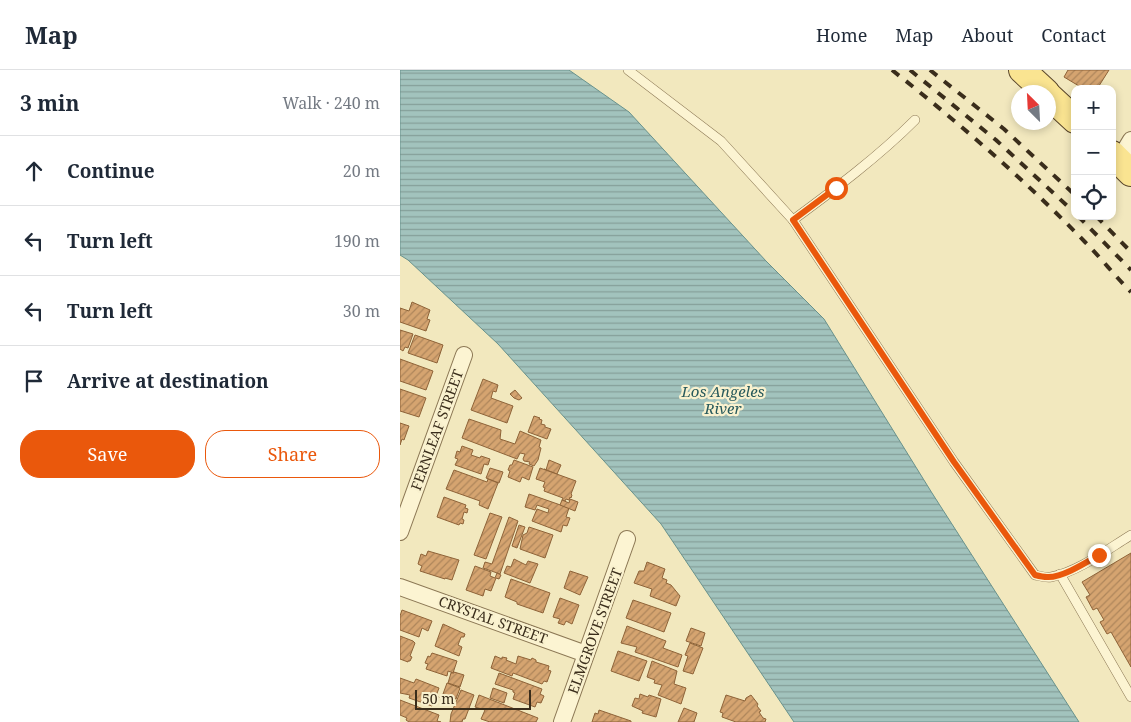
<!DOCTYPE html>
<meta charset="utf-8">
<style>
body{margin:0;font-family:"Noto Serif",serif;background:#f2f2f3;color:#1f2937}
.controls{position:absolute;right:15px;top:15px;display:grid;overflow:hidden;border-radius:10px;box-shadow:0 2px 8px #0003}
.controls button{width:45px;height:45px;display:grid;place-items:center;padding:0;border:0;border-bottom:1px solid #e0e1e3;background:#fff;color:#1f2937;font:25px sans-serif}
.compass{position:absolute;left:611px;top:15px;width:45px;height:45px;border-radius:50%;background:#fff;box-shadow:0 2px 8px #0003;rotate:336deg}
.scale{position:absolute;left:15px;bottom:12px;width:116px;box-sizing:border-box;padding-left:5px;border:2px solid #3a2d1b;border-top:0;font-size:14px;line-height:18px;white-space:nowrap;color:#3a2d1b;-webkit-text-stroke:4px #f9f1ce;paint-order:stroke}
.stop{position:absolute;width:15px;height:15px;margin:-11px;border:4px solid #ea580c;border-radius:50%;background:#fff}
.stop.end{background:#ea580c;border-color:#fff;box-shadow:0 1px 5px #0008}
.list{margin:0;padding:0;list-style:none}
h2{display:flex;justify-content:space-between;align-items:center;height:65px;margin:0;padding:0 20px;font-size:21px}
h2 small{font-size:16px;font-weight:400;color:#747a83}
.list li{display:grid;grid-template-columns:32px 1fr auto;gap:15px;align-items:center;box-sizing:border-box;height:70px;padding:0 20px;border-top:1px solid #e0e1e3}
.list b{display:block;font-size:19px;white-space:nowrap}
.list em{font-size:16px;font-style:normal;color:#747a83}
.actions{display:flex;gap:10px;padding:15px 20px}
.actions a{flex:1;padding:11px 0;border:1px solid #ea580c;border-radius:20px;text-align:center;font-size:18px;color:#ea580c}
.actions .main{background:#ea580c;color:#fff}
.icon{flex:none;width:28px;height:28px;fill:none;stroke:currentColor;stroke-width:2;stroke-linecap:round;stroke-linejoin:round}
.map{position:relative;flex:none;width:731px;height:652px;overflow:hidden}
header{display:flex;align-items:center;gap:30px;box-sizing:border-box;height:70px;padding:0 25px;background:#fff;border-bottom:1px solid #e0e1e3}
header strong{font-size:24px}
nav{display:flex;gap:28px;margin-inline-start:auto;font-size:18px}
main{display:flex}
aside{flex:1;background:#fff}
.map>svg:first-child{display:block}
.water{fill:url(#water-rules);stroke:#68928c}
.building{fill:url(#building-hatch);stroke:#8e6338}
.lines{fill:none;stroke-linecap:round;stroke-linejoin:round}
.service-casing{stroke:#8c7855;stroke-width:10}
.minor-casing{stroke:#8c7855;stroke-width:18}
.primary-casing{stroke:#59452a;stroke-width:28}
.service{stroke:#fcf4d2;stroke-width:9}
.minor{stroke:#fcf4d2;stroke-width:16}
.primary{stroke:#fae491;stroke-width:26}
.rail{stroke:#3a2d1b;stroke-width:4;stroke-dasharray:9 9;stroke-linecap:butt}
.route{stroke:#ea580c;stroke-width:6}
.labels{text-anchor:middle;stroke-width:4.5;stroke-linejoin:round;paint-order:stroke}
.street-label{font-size:14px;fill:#3a2d1b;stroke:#f9f1ce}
.water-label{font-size:15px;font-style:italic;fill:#285a5c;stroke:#f9f1ce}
</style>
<header>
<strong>Map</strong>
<nav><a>Home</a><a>Map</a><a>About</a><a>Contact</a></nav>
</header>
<main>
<aside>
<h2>3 min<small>Walk · 240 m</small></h2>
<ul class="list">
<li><svg class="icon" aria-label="ahead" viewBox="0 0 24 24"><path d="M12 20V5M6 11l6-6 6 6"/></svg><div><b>Continue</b></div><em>20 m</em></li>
<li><svg class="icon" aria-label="left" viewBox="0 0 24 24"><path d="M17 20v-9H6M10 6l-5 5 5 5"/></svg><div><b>Turn left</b></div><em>190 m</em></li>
<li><svg class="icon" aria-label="left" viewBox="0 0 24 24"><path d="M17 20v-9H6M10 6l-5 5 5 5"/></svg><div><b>Turn left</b></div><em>30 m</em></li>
<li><svg class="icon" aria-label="arrive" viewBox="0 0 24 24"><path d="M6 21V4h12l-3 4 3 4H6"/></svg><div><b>Arrive at destination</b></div></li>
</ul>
<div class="actions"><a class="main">Save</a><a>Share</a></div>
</aside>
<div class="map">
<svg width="731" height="652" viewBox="0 0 731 652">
<defs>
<pattern id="water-rules" width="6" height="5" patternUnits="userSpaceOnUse" patternTransform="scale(1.25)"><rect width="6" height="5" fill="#a2c3bd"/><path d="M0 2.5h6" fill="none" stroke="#859f99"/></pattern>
<pattern id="building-hatch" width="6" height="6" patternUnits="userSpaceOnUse" patternTransform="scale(1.25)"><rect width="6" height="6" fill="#d5a470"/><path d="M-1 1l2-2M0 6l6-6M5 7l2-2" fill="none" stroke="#ae865b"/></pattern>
</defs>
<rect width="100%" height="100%" fill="#f2e8be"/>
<path class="water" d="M0 0H169L229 42 366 191 424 249 532 423 679 652H394L261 454 98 274 8 190 0 185Z"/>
<g class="building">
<path d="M668 0H709L697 19H684L664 7Z"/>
<path d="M12 232 30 240 27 249 30 250 26 261 0 252V238L9 241Z"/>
<path d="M0 260 13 264 8 278 5 277 3 281 0 279Z"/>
<path d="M15 265 43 275 37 293 8 283Z"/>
<path d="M0 289 33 301 26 320 0 311Z"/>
<path d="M83 309 98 315 96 322 93 321 91 328 113 336 107 353 71 340Z"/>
<path d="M0 319 26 328 19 347 0 341Z"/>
<path d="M115 320 122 328 119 330 114 328 110 324Z"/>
<path d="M134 346 140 348 139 349 142 350 141 354 145 355V357L151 359 147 369 128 362Z"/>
<path d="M69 349 101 360 100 369 115 374 120 361 141 370 139 377 141 378 138 390 134 396 129 394 130 392 124 391 123 389 125 384 120 383 117 389 62 368Z"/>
<path d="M0 353 9 356 4 370 2 369 0 375Z"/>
<path d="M62 376 73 380 71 385 80 388 81 386 90 389 88 395 84 394 81 404 55 395 58 389 55 388 57 381 60 382Z"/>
<path d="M114 390 133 397 129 410 122 407 120 412 108 407 110 401 108 400 110 395H112Z"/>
<path d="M149 390 161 395 157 404 144 399 146 400Z"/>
<path d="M90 398 103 402 99 413 86 408Z"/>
<path d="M140 398 176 411 171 424 172 425 171 428 170 427 169 430 166 429 165 431 162 430 163 428 144 421 145 418 143 417 145 412 136 409Z"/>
<path d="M54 400 87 412 88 409 98 413 88 439 79 435 80 431 46 419Z"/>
<path d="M129 424 169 438 166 447 170 448 167 456 163 455 161 462 132 451 137 439 148 443 149 439 137 435 135 440 125 437Z"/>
<path d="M44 427 66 435 65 438 68 439 67 443 64 442 62 449 64 450 63 454 60 453 59 455 37 447Z"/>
<path d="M170 429 178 432 175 441 160 435 162 430 169 433Z"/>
<path d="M90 443 102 447 86 489 74 485Z"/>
<path d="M109 447 118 451 100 504 83 498 85 492 92 494Z"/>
<path d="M119 455 125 457 117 478 112 476Z"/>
<path d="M129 457 153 465 145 488 120 479 123 465 127 463Z"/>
<path d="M28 481 59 490 52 510 45 508V509L20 501 22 496 18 494 21 484 26 486Z"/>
<path d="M731 483V597L711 562 707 564 700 552 704 550 697 538 693 540 686 527 690 525 682 512Z"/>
<path d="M114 489 126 495 128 491 138 494 130 513 104 503 107 496 111 497Z"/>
<path d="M247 492 265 499 262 508 267 510 266 513 271 515 280 526 276 536 250 526 252 519 234 513 239 501H244Z"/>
<path d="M75 496 91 502 90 506 95 508 97 503 101 505 99 509 96 508 91 521 85 519 83 526 66 520Z"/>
<path d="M170 501 188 507 180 525 164 518Z"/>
<path d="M111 509 150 523 143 543 117 534V532L105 527Z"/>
<path d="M160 528 179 535 172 554 166 551 164 555 158 553 160 549 153 547Z"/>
<path d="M233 530 271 543 264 562 226 548Z"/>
<path d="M2 540 32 551 28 561 22 558 19 567 0 560V546Z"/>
<path d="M43 554 65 564 64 567H61L58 575 62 577 59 586 35 576Z"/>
<path d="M227 556 266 571 263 578 282 585 278 597 235 582 237 577 221 573Z"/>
<path d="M291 558 305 563 301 576 286 571Z"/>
<path d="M0 566 13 571 15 573 10 586 12 587 10 591H8V592L0 589Z"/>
<path d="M290 573 303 578 293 604 283 601 288 586 285 585Z"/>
<path d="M218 581 247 591 239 611 211 601Z"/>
<path d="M32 583 57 591 53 603 48 601 47 606 26 599 28 594 25 593 28 586 30 587Z"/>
<path d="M95 586 102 589V587L107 588 106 590 116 594 118 586 131 590 132 588 136 590V592L149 596 148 600 151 601 147 612 144 611 142 614 113 603 112 606 91 598Z"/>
<path d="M252 591 277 601 274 614 286 618 281 634 258 625 262 615 254 613 255 610 247 607Z"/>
<path d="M54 602 64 605 60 617 48 613 51 603H54Z"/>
<path d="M99 603 142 619 140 624 144 626 141 633 137 632 135 637 113 629 115 623 113 622V620L95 614Z"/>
<path d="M0 608 14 613 16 609 39 618 36 626 39 627 37 633 34 632 32 636 9 628 10 625 0 623Z"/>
<path d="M47 613 60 618 56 629 43 624Z"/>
<path d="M93 618 107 623 104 633 90 628Z"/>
<path d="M61 620 74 625 65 649H63L62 652H50L51 644Z"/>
<path d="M240 624 248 627 249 625 261 629 256 647 242 643 243 641 232 636 235 628 239 629Z"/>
<path d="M79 625 138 648 136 652H90L81 649 85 640 75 637Z"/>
<path d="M326 625 345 631 346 628 351 625 358 634 357 636 361 641 359 642 363 648 366 649 365 652H336L322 647 323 643 320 642Z"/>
<path d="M0 630 39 645 37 651 41 652H9L6 650 7 648 0 645Z"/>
<path d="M284 638 297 643 294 652H278Z"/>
<path d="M199 640 231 651V652H192L195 643 198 644Z"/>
</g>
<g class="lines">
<defs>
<g id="service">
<path d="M228 0 321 71 393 150 554 392 635 505C640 506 646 508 651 507 678 502 708 479 731 465"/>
<path d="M393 150C435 119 478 87 515 50"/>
<path d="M660 504 731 627"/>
</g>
<g id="minor">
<path d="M719 90 731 70"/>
<path d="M0 462 64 285"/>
<path d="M0 517 186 584"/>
<path d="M162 652 227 469"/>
</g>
<g id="primary">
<path d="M622 0 646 22"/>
<path d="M648 25 675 50"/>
<path d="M712 84 731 103"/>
</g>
</defs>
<use href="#service" class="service-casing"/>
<use href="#minor" class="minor-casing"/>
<use href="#primary" class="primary-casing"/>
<use href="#service" class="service"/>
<use href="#minor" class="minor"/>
<use href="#primary" class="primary"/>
<g class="rail">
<path d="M492 0C559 53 625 110 685 172 701 188 715 206 731 222"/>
<path d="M510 0 596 70 675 143"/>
<path d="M530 0 604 59 675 125"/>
<path d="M678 146 731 200"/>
<path d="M696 146 731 182"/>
</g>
</g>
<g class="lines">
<path class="route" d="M436 118 393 150 554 392 635 505C639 506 643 507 647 507 662 508 687 492 699 485"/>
</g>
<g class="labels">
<g class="street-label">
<text transform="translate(37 360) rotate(-70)" y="5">FERNLEAF STREET</text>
<text transform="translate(93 550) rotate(20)" y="5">CRYSTAL STREET</text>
<text transform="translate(195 561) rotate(-70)" y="5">ELMGROVE STREET</text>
</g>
<g class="water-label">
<text x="323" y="327">Los Angeles<tspan x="323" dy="17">River</tspan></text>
</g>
</g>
</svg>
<div class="controls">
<button>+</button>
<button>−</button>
<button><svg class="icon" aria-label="locate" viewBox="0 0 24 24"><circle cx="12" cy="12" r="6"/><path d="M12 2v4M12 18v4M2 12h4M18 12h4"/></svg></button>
</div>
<svg class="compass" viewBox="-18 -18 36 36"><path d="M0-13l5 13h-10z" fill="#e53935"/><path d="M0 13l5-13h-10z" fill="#747a83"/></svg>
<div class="scale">50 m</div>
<div class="stop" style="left:436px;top:118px"></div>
<div class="stop end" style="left:699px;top:485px"></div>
</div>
</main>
